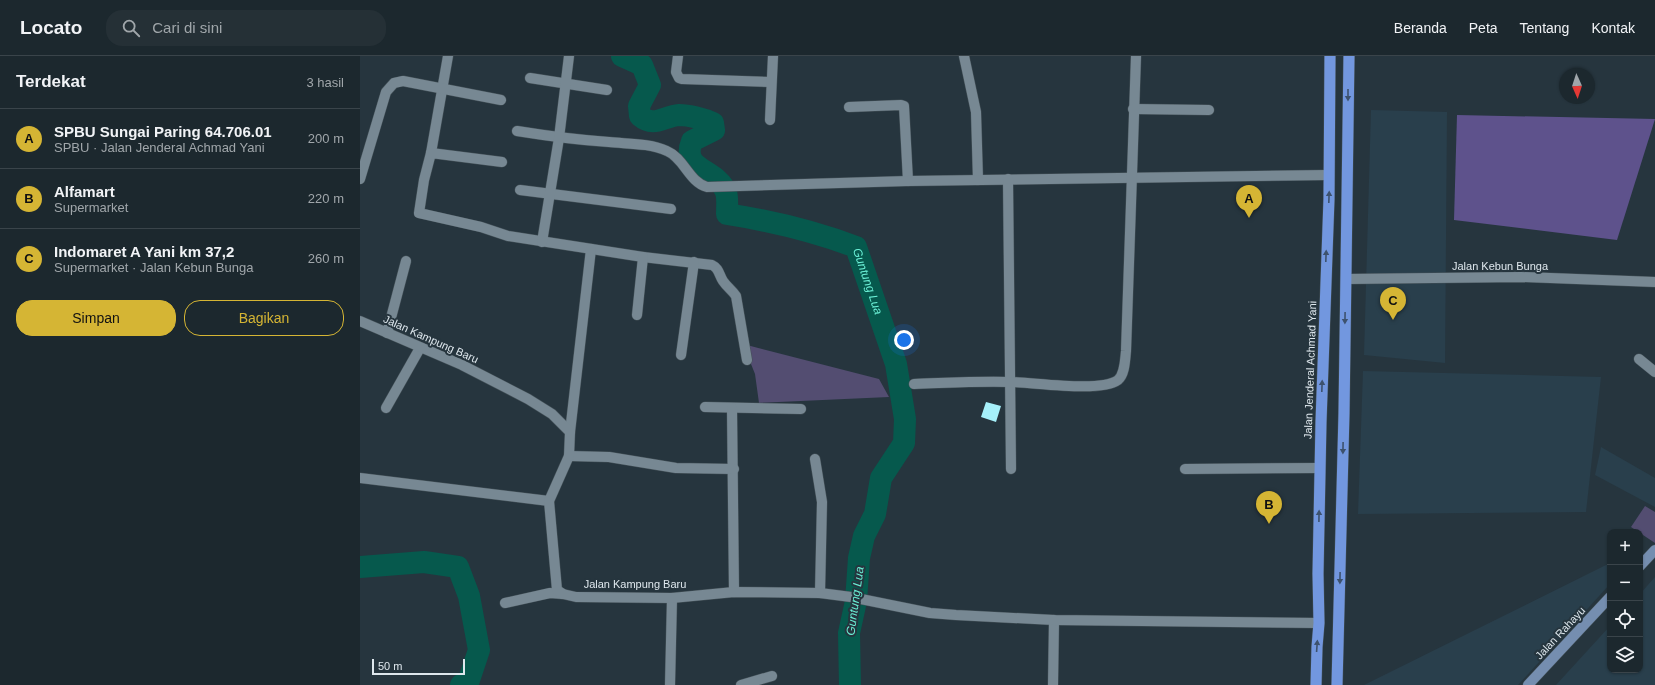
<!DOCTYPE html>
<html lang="id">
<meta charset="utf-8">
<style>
body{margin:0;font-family:Arial,sans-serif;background:#253036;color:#f1f3f6}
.controls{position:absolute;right:12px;bottom:12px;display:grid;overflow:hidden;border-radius:8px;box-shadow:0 1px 3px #0004}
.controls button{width:36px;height:36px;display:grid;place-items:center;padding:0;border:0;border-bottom:1px solid #3a444a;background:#1c282e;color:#f1f3f6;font:20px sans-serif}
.compass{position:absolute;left:1199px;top:12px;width:36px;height:36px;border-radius:50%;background:#1c282e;box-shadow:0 1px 3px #0004;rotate:177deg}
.scale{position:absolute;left:12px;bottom:10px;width:93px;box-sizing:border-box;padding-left:4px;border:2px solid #dee7ed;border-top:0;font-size:11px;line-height:14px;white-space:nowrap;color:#dee7ed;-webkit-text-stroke:3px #26353e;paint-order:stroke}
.you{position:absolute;left:544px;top:284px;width:14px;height:14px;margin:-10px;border:3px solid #fff;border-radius:50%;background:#1a73e8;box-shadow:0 0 0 6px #1a73e833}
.badge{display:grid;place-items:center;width:26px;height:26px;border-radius:50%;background:#d5b534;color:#111;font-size:13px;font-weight:700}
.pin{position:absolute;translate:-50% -33px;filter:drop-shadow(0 1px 2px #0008)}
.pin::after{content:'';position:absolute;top:21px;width:14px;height:12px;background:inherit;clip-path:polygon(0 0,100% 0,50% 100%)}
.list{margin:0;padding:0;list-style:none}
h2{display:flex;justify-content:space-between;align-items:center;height:52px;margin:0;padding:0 16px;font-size:17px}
h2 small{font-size:13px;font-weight:400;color:#a0a6aa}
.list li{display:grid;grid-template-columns:26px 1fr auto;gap:12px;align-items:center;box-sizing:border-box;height:60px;padding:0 16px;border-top:1px solid #3a444a}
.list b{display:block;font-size:15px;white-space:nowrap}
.list p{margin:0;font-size:13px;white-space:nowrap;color:#a0a6aa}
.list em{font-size:13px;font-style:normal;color:#a0a6aa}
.actions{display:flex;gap:8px;padding:12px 16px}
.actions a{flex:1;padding:9px 0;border:1px solid #d5b534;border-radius:16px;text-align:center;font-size:14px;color:#d5b534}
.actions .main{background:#d5b534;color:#111}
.icon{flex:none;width:22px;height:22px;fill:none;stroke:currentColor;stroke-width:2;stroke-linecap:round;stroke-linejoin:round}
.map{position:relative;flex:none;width:1295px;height:629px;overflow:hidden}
header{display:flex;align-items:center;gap:24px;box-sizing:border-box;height:56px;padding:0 20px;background:#1c282e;border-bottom:1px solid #3a444a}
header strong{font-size:19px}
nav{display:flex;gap:22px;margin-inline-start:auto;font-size:14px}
.search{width:280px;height:36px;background:#253036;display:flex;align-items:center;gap:10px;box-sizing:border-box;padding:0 14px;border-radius:16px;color:#a0a6aa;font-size:15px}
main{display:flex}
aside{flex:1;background:#1c282e}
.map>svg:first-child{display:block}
.built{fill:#293f4c}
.green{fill:#534d71}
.forest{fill:#5e528c}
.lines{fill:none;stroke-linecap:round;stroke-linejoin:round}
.river{stroke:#06594d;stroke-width:22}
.building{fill:#a6f0fa}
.minor-casing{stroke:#445158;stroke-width:11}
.tertiary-casing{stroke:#445158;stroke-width:11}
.secondary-casing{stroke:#445158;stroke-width:11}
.trunk-casing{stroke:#445158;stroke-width:12}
.minor{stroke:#778893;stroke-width:10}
.tertiary{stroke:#778893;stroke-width:10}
.secondary{stroke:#758eb0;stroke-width:10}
.trunk{stroke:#7297df;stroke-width:11}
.oneway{fill:#3d526e}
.labels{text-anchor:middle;stroke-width:4;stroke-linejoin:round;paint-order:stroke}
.street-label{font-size:11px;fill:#dee7ed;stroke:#26353e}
.water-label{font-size:12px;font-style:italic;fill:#6aefd5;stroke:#26353e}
</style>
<header>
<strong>Locato</strong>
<div class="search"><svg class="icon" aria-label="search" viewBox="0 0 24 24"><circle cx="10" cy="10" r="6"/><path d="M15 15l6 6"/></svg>Cari di sini</div>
<nav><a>Beranda</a><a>Peta</a><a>Tentang</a><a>Kontak</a></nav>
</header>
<main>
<aside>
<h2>Terdekat<small>3 hasil</small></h2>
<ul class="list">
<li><span class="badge">A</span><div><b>SPBU Sungai Paring 64.706.01</b><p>SPBU · Jalan Jenderal Achmad Yani</p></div><em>200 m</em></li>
<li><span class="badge">B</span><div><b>Alfamart</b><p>Supermarket</p></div><em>220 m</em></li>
<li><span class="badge">C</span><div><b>Indomaret A Yani km 37,2</b><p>Supermarket · Jalan Kebun Bunga</p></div><em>260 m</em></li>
</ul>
<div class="actions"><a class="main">Simpan</a><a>Bagikan</a></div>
</aside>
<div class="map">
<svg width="1295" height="629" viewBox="0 0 1295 629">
<rect width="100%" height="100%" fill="#26353e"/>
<g class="built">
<path d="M1011 54 1087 56 1085 307 1004 299Z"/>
<path d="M1003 315 1241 321 1226 456 998 458Z"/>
<path d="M1241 391 1295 422V451L1235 419Z"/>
<path d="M1250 507V528L1158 629H1004Z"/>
<path d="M1295 521V629H1196L1250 570V614H1280V538Z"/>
</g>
<g class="green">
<path d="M383 288 519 323 529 341 399 347 395 318Z"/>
<path d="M1285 450 1295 456V487L1271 471Z"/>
</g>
<path class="forest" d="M1097 59 1295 63 1257 184 1094 164Z"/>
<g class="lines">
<g class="river">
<path id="s1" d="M262 0 282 9 290 29 279 50 280 60C294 72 304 60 319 59 329 59 344 63 353 67L354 74 332 85C320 115 357 112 366 136 368 142 367 152 367 158 412 165 454 175 496 191L536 308 545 363 544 387 521 422 515 458 504 480 499 502 496 545 489 577 490 629"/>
<path d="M0 511 64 506 98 511 109 540 119 594 109 624 101 629"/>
</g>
</g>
<path class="building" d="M626 346 641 350 636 366 621 361Z"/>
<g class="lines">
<defs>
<g id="minor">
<path d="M318 0 316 16 319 22 322 23 411 26"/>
<path d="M604 0 616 56 618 124"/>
<path d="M170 22 247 34"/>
<path d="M489 51 541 49 544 50 548 125"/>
<path d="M773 53 849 54"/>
<path d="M410 64 413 0"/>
<path d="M157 75C188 80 218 84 249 86 268 88 289 87 307 95 324 102 329 126 347 131L548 125 969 119"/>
<path d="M71 97 88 0"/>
<path d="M142 106 71 97 64 124 59 157 121 171 148 180 283 201 352 209C359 212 359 219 363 225 367 231 372 234 376 240L387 304"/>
<path d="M0 123 26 36 34 27 43 25 141 44"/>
<path d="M648 123 651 413"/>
<path d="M160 134 311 153"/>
<path d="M182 186 199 82 209 0"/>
<path d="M986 223 1161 221 1295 226"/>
<path d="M277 259 283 201"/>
<path d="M27 277 46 205"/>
<path d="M321 299 334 206"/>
<path d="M1279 303 1295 316"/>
<path d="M554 328C586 327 618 325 649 326 673 326 740 337 758 324 765 318 765 304 766 295L776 0"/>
<path d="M345 351 441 353"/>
<path d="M26 352 60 292"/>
<path d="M372 352 374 536"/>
<path d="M210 376 231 193"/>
<path d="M209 400 249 401 316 412 374 413"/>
<path d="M455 403 462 446 460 537"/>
<path d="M825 413 960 412"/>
<path d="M0 422 189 445"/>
<path d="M145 547 190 537 203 538"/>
<path d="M310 629 312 542"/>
<path d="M381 629 412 620"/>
<path d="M693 629 694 564"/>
</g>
<path id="tertiary" d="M0 265 102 309 168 343 192 358 210 376 209 400 189 445 197 534 203 538 216 541 312 542 374 536 460 537 491 541 570 557 596 559 694 564 959 567"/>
<g id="secondary">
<path d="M1280 510 1295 494"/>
<path d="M1168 629 1250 541"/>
</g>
<g id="trunk">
<path d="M956 629 957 591 959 567 958 518 961 366 969 143 970 0"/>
<path d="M977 629 984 357 989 0"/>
</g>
</defs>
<use href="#minor" class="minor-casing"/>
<use href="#tertiary" class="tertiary-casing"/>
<use href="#secondary" class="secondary-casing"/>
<use href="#trunk" class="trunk-casing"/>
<use href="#minor" class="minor"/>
<use href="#tertiary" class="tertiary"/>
<use href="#secondary" class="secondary"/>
<use href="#trunk" class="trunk"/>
</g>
<defs><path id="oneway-solid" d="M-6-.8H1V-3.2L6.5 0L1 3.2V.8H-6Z"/></defs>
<g class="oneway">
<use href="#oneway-solid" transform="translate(988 39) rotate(90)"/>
<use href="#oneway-solid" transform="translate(969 141) rotate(-88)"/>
<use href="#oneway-solid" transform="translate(966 200) rotate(-88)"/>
<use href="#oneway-solid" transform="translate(985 262) rotate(91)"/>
<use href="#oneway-solid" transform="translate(962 330) rotate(-88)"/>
<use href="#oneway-solid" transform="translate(983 392) rotate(91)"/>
<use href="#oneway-solid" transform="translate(959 460) rotate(-89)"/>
<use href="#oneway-solid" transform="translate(980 522) rotate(91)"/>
<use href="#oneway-solid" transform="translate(957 590) rotate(-86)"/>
</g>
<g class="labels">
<g class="street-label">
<text x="1140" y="214">Jalan Kebun Bunga</text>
<text transform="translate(71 283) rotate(24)" y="4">Jalan Kampung Baru</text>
<text transform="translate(950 314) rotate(-88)" y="4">Jalan Jenderal Achmad Yani</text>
<text x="275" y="532">Jalan Kampung Baru</text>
<text transform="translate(1200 577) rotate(-47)" y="4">Jalan Rahayu</text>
</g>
<g class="water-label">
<text dy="4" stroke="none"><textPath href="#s1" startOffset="444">Guntung Lua</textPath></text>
<text transform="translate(495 545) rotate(-82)" y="4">Guntung Lua</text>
</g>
</g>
</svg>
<div class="controls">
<button>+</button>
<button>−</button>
<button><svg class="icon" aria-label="locate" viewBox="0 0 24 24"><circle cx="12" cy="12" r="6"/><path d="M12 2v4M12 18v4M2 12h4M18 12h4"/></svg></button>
<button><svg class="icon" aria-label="layers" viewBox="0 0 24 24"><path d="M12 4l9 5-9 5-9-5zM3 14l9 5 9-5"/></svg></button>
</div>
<svg class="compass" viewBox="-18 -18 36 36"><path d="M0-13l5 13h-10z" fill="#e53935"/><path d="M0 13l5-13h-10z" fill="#a0a6aa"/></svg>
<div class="scale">50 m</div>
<div class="you"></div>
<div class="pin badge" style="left:889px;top:162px">A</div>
<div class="pin badge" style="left:909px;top:468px">B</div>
<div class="pin badge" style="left:1033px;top:264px">C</div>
</div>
</main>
